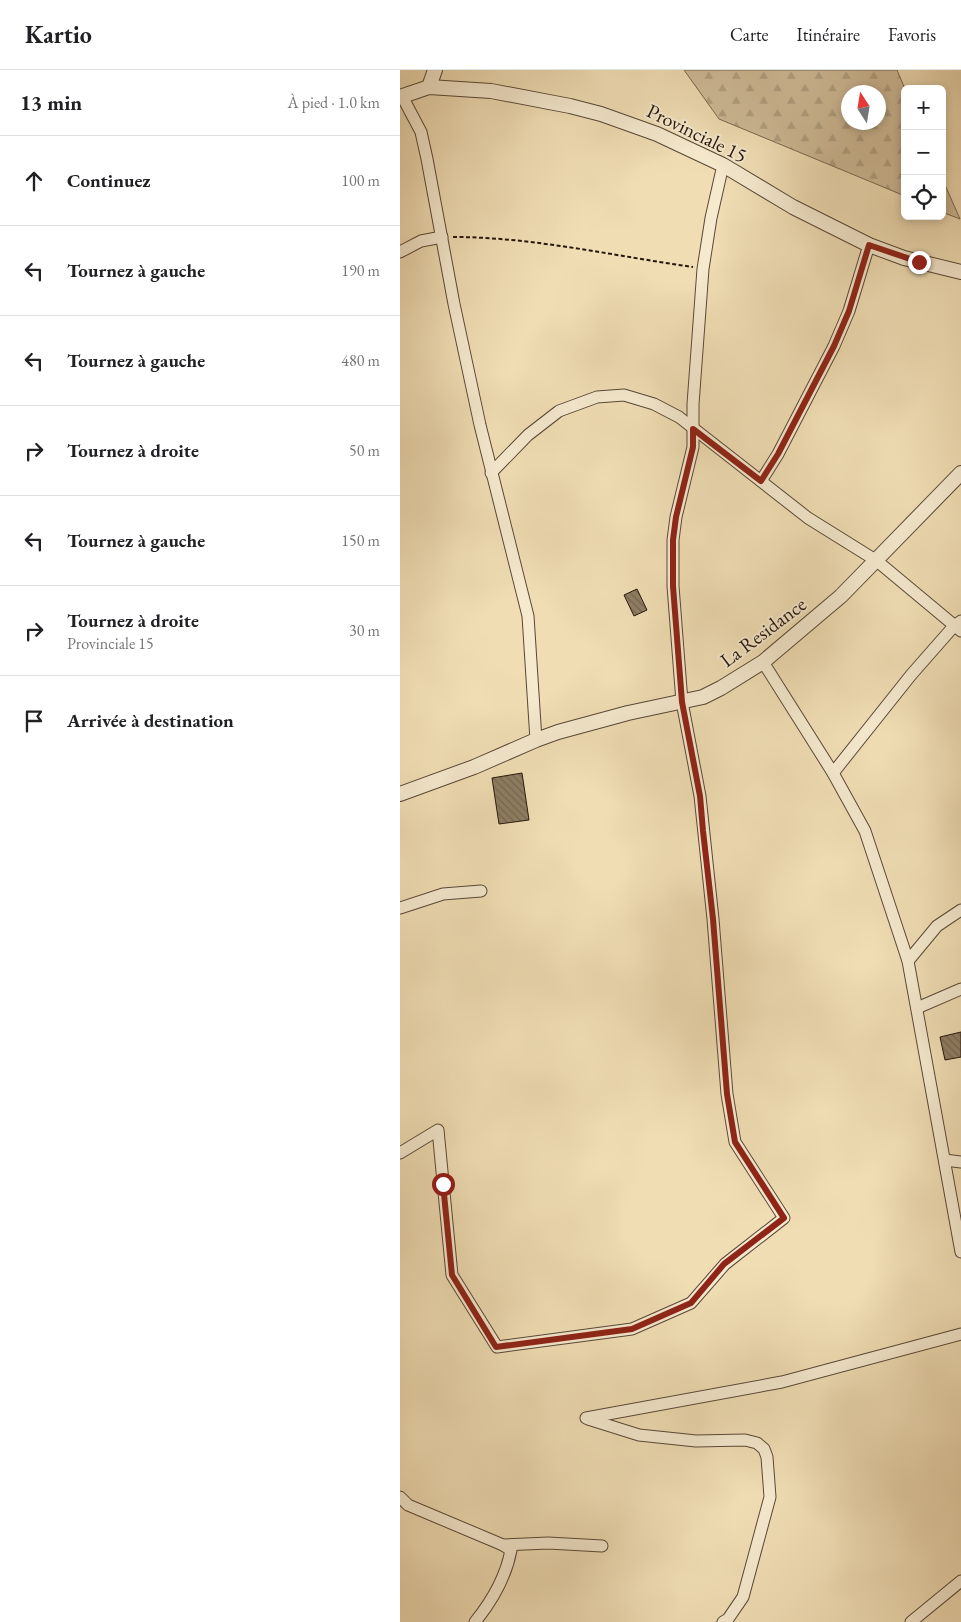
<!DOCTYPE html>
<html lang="fr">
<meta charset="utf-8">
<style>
body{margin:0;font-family:"EB Garamond",serif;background:#f6f6f6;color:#202124}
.controls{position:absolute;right:15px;top:15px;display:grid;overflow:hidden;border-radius:8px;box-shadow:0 2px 8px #0003}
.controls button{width:45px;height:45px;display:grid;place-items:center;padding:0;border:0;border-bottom:1px solid #e0e0e0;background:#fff;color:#202124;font:25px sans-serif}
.compass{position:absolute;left:441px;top:15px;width:45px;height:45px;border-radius:50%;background:#fff;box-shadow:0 2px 8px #0003;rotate:348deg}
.stop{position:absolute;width:15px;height:15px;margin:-11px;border:4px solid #8f2418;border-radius:50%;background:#fff}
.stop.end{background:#8f2418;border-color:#fff;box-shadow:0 1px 5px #0008}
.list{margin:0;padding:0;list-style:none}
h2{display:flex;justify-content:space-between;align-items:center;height:65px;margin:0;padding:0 20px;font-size:21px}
h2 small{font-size:16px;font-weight:400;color:#757577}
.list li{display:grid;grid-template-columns:32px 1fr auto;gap:15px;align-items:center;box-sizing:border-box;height:90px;padding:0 20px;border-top:1px solid #e0e0e0}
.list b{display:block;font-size:19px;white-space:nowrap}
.list p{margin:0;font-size:16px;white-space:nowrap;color:#757577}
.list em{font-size:16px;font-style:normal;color:#757577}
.icon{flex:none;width:28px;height:28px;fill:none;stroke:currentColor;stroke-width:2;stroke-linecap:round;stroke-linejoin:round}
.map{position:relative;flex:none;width:561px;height:1552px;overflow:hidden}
header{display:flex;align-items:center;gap:30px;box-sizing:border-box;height:70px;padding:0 25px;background:#fff;border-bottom:1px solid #e0e0e0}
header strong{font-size:24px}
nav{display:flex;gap:28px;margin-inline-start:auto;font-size:18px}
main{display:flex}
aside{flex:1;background:#fff}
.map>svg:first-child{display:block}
.forest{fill:url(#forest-firs);stroke:#7a6952;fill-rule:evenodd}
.building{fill:url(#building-back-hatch);stroke:#26170d}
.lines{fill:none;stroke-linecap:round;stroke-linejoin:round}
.minor-casing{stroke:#584837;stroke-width:13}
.tertiary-casing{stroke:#584837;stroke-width:16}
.path{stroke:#26170d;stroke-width:2;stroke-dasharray:4 2.5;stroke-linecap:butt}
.minor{stroke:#f5e9ce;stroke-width:11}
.tertiary{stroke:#f5e9ce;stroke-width:14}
.route{stroke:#8f2418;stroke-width:6}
.labels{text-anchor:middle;stroke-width:4;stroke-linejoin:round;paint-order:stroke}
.street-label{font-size:20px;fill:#26170d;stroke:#f5e9ce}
</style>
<header>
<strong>Kartio</strong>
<nav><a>Carte</a><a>Itinéraire</a><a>Favoris</a></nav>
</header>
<main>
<aside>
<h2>13 min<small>À pied · 1.0 km</small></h2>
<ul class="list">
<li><svg class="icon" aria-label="ahead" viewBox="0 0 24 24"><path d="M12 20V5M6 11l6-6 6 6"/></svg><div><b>Continuez</b></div><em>100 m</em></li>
<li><svg class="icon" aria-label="left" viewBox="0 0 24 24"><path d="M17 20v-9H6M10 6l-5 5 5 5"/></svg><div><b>Tournez à gauche</b></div><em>190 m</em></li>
<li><svg class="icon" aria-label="left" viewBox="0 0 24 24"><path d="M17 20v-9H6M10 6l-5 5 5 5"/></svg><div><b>Tournez à gauche</b></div><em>480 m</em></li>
<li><svg class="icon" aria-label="right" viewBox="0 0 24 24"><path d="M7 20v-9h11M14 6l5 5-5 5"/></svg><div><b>Tournez à droite</b></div><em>50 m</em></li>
<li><svg class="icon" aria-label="left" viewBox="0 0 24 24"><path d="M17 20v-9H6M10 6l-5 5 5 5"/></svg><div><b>Tournez à gauche</b></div><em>150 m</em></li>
<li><svg class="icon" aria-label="right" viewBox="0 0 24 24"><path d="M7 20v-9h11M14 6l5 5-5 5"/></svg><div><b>Tournez à droite</b><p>Provinciale 15</p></div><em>30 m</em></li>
<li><svg class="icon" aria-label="arrive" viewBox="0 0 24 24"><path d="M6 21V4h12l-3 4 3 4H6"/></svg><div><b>Arrivée à destination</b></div></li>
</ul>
</aside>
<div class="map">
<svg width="561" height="1552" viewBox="0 0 561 1552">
<defs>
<pattern id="forest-firs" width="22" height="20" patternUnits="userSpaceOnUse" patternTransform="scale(1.25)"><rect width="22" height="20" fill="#cebb98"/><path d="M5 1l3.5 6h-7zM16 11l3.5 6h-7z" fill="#b1a082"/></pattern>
<pattern id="building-back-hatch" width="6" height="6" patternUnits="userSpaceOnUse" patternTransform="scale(1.25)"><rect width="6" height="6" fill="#8f7e64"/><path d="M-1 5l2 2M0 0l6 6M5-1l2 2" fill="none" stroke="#756651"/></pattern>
</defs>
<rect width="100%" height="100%" fill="#f0ddb4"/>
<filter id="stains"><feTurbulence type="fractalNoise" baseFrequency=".004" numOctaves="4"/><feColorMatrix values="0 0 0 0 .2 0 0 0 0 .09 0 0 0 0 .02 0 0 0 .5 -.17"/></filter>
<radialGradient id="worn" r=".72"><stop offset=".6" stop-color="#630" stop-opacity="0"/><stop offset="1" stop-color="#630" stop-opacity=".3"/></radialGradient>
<g class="forest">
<path d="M284 0H497L505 19V126L319 49ZM448 22H478V52H448Z"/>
<path d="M542 108 560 149 542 142Z"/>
</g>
<g class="building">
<path d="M237 519 247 540 234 546 224 525Z"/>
<path d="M122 703 129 750 99 754 92 708Z"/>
<path d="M561 962V987L545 990 540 967Z"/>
</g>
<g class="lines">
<defs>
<g id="minor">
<path d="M2 26 21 62 27 89 54 234 80 355 128 546 136 670"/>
<path d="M0 182 21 171 42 167"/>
<path d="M91 403 128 365 159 341 197 327 224 325 254 334 279 347 408 448 477 491 561 561"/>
<path d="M361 411 378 384 434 276 449 241 469 175"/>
<path d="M363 592 433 703 465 761 508 891 561 1182"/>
<path d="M433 703 511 605 554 556 561 551"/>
<path d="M0 838 43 824 81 821"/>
<path d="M508 891 537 856 561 840"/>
<path d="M517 938 561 919"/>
<path d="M0 1083 38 1060 52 1205 97 1277 232 1259 291 1233 325 1194 384 1148 335 1072 327 1024 313 849 300 726 282 632 273 516V470L276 447 293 377V334L303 199 311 148 323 95"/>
<path d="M545 1090 561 1092"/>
<path d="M186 1348 382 1312 561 1264"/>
<path d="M188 1349 239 1365 296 1371 345 1370 357 1373 364 1379 367 1387 370 1427 343 1527 328 1549 323 1552"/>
<path d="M0 1427 8 1435 103 1475 148 1473 202 1476"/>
<path d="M75 1552C92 1531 106 1507 111 1480L103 1475"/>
<path d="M511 1552 561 1511"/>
</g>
<g id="tertiary">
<path d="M29 17 35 0"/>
<path d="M0 27 29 17 91 21 170 36 201 44 257 64 323 95 393 137 469 175 504 188 561 202"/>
<path d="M0 724 74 697 136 670 158 662 228 643 303 627 321 618 363 592 441 526 561 403"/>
</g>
</defs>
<use href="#minor" class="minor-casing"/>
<use href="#tertiary" class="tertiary-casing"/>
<path class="path" d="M53 167C133 167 214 186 293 197"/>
<use href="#minor" class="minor"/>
<use href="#tertiary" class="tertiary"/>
</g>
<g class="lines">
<path class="route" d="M43 1114 52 1205 96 1277 232 1259 291 1233 324 1194 384 1148 335 1072 327 1024 313 849 303 761 300 726 282 632 273 516V470L276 447 293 377V359L361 411 378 384 434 276 449 241 469 175 519 192"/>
</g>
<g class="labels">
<g class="street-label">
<text transform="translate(297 63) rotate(26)" y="7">Provinciale 15</text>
<text transform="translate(363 562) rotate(-37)" y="7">La Residance</text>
</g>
</g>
<rect width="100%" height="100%" filter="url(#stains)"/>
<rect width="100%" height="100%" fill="url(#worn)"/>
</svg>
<div class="controls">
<button>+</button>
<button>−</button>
<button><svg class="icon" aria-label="locate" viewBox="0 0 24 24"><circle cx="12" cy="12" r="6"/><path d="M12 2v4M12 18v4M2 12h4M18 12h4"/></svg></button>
</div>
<svg class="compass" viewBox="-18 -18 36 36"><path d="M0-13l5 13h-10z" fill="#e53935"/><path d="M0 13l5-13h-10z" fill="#757577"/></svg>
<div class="stop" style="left:43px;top:1114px"></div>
<div class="stop end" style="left:519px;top:192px"></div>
</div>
</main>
